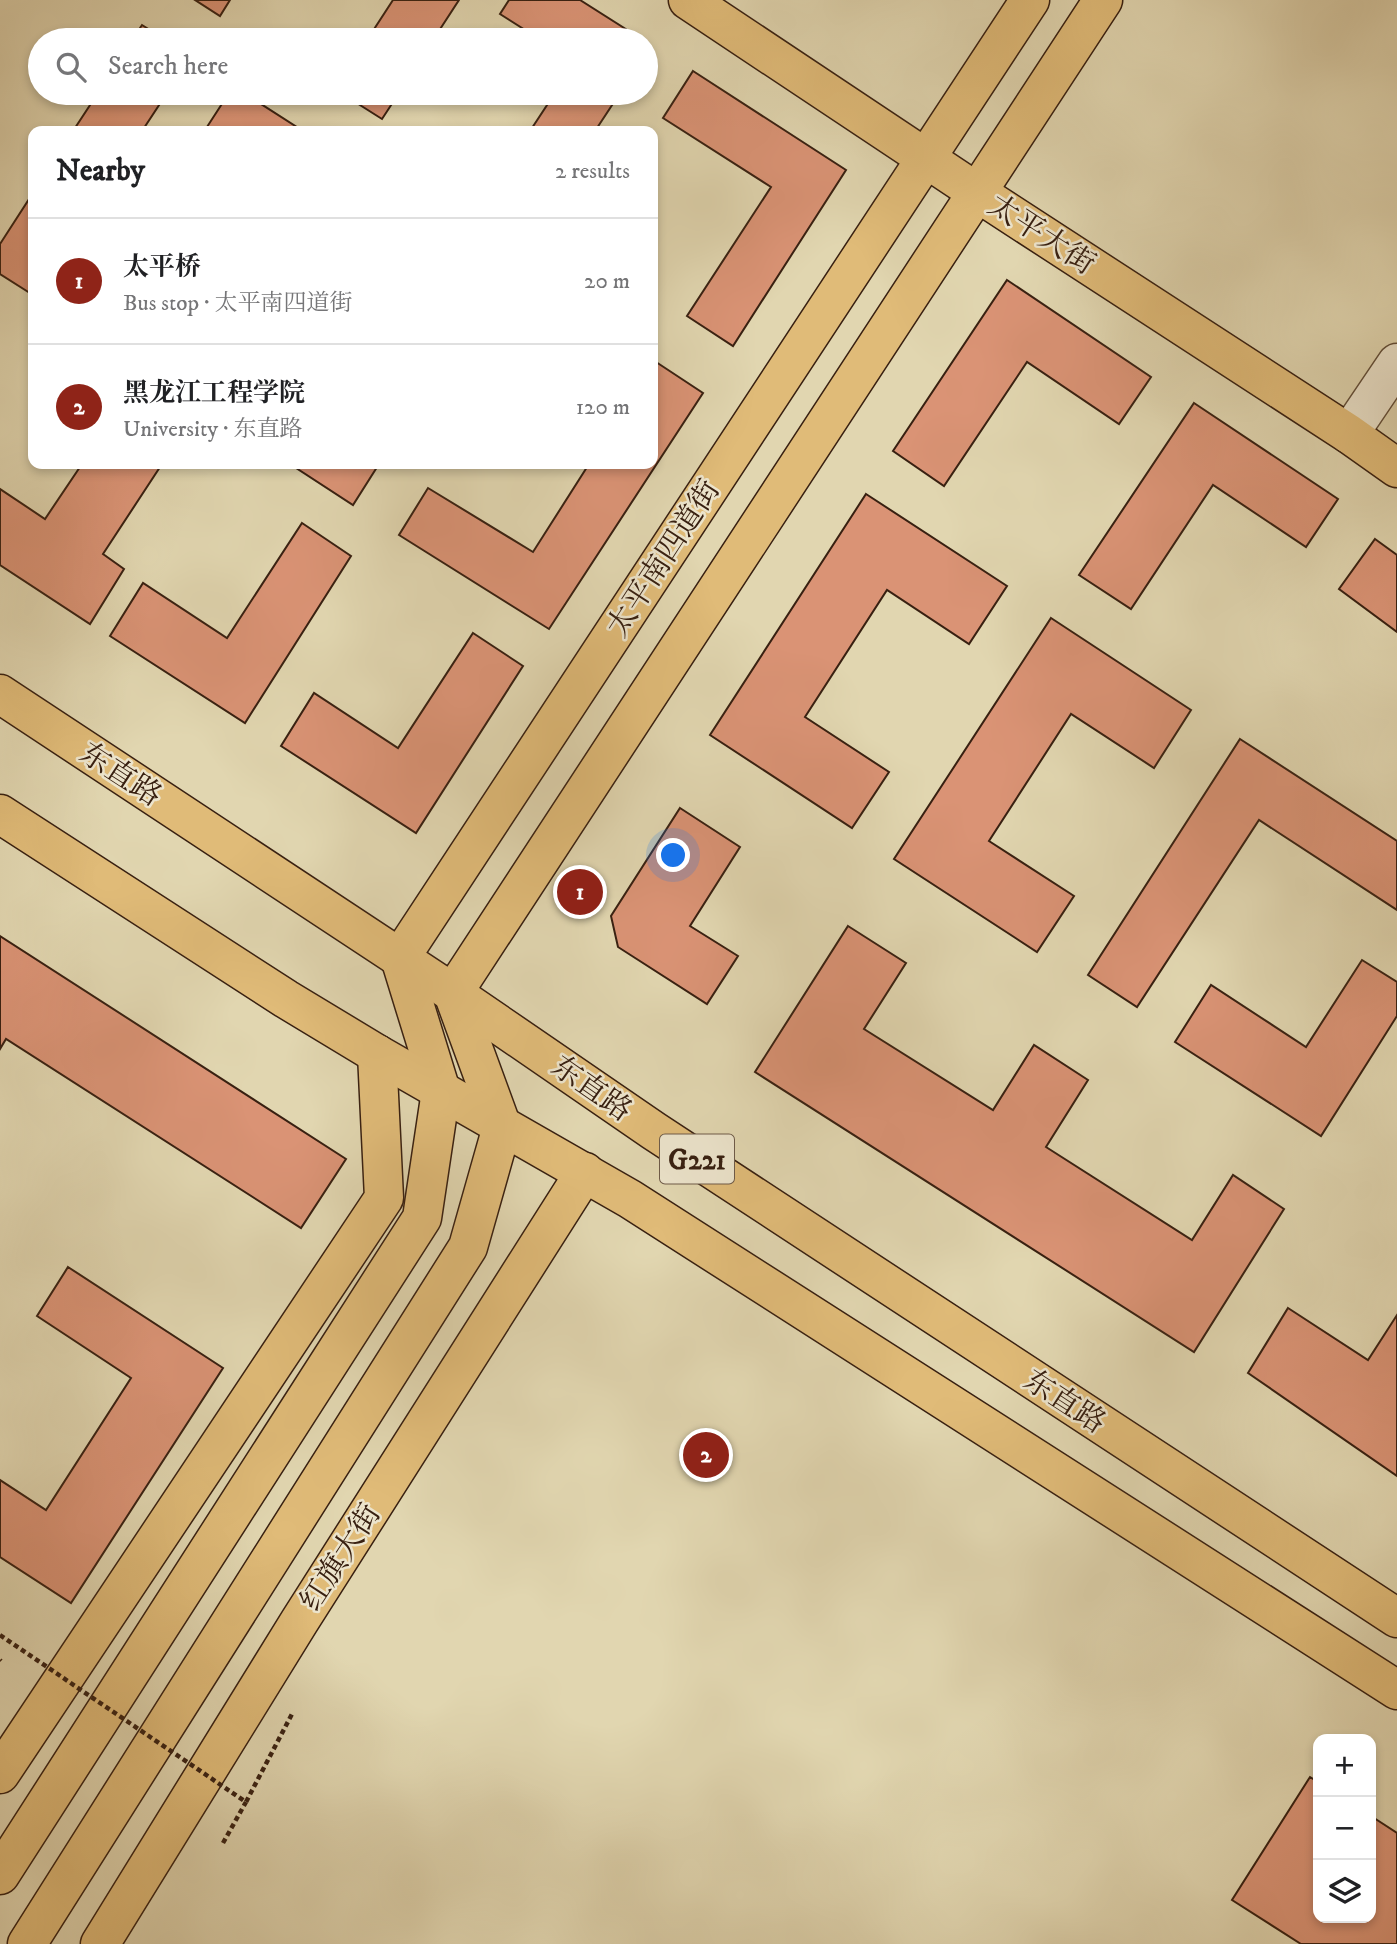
<!DOCTYPE html>
<meta charset="utf-8">
<style>
body{margin:0;font-family:"IM FELL DW Pica","Noto Serif SC",serif;background:#f2f2f2;color:#202124}
.controls{position:absolute;right:21px;bottom:21px;display:grid;overflow:hidden;border-radius:14px;box-shadow:0 4px 10px #0003}
.controls button{width:63px;height:63px;display:grid;place-items:center;padding:0;border:0;border-bottom:2px solid #e0e0e0;background:#fff;color:#202124;font:35px sans-serif}
.you{position:absolute;left:674px;top:856px;width:24px;height:24px;margin:-18px;border:5px solid #fff;border-radius:50%;background:#1a73e8;box-shadow:0 0 0 10px #1a73e833}
.badge{display:grid;place-items:center;width:46px;height:46px;border-radius:50%;background:#8f2418;color:#fff;font-size:23px;font-weight:700}
.pin{position:absolute;translate:-50% -50%;border:4px solid #fff;box-shadow:0 2px 7px #0006}
.list{margin:0;padding:0;list-style:none}
h2{display:flex;justify-content:space-between;align-items:center;height:91px;margin:0;padding:0 28px;font-size:30px}
h2 small{font-size:23px;font-weight:400;color:#757577}
.list li{display:grid;grid-template-columns:46px 1fr auto;gap:21px;align-items:center;box-sizing:border-box;height:126px;padding:0 28px;border-top:2px solid #e0e0e0}
.list b{display:block;font-size:26px;white-space:nowrap}
.list p{margin:0;font-size:23px;white-space:nowrap;color:#757577}
.list em{font-size:23px;font-style:normal;color:#757577}
.icon{flex:none;width:38px;height:38px;fill:none;stroke:currentColor;stroke-width:2;stroke-linecap:round;stroke-linejoin:round}
.map{position:relative;flex:none;width:1397px;height:1944px;overflow:hidden}
.search{position:absolute;background:#fff;box-shadow:0 4px 10px #0003;left:28px;top:28px;width:630px;height:77px;display:flex;align-items:center;gap:18px;box-sizing:border-box;padding:0 24px;border-radius:38px;color:#757577;font-size:26px}
.panel{position:absolute;background:#fff;box-shadow:0 4px 10px #0003;left:28px;top:126px;width:630px;height:343px;border-radius:14px}
.map>svg:first-child{display:block}
.building{fill:#da9375;stroke:#382011;stroke-width:2}
.lines{fill:none;stroke-linecap:round;stroke-linejoin:round}
.minor-casing{stroke:#624e39;stroke-width:41}
.major-casing{stroke:#382011;stroke-width:41}
.highway-casing{stroke:#382011;stroke-width:41}
.path{stroke:#382011;stroke-width:4.5;stroke-dasharray:5 3.5;stroke-linecap:butt}
.minor{stroke:#ece4cc;stroke-width:38}
.major{stroke:#e0bb78;stroke-width:38}
.highway{stroke:#e0bb78;stroke-width:38}
.path-bridge{stroke:#382011;stroke-width:4.5;stroke-dasharray:5 3.5;stroke-linecap:butt}
.labels{text-anchor:middle;stroke-width:5;stroke-linejoin:round;paint-order:stroke}
.shield{fill:#ece4cc;stroke:#6e5b49;stroke-width:2}
.shield-label{font-size:28px;font-weight:bold;fill:#382011}
.street-label{font-size:30px;fill:#382011;stroke:#ece4cc}
</style>
<div class="map">
<svg width="1397" height="1944" viewBox="0 0 1397 1944">
<rect width="100%" height="100%" fill="#e1d6b0"/>
<filter id="stains"><feTurbulence type="fractalNoise" baseFrequency=".00286" numOctaves="4"/><feColorMatrix values="0 0 0 0 .2 0 0 0 0 .09 0 0 0 0 .02 0 0 0 .5 -.17"/></filter>
<radialGradient id="worn" r=".72"><stop offset=".6" stop-color="#630" stop-opacity="0"/><stop offset="1" stop-color="#630" stop-opacity=".3"/></radialGradient>
<g class="building">
<path d="M195 0H230L220 16Z"/>
<path d="M393 0H459L433 40H367Z"/>
<path d="M509 0H580L643 40H541L500 14Z"/>
<path d="M142 25 166 40H132Z"/>
<path d="M693 71 846 170 733 346 687 316 771 187 663 118Z"/>
<path d="M98 93H167L142 131H73Z"/>
<path d="M229 93H244L303 131H207L205 130Z"/>
<path d="M341 93H399L382 119Z"/>
<path d="M555 93H620L595 131H530Z"/>
<path d="M33 193V295L0 274V244Z"/>
<path d="M1007 280 1151 377 1119 424 1027 362 944 486 893 451Z"/>
<path d="M653 360 703 393 549 629 399 535 428 488 533 552 589 464H653Z"/>
<path d="M1194 403 1338 499 1306 547 1213 485 1131 609 1079 575Z"/>
<path d="M82 464H162L103 554 124 569 90 624 0 565V489L45 519Z"/>
<path d="M290 464H379L353 505Z"/>
<path d="M866 494 1007 586 969 644 887 590 805 717 889 772 852 828 710 735Z"/>
<path d="M302 523 351 556 245 723 110 636 143 583 227 638Z"/>
<path d="M1375 539 1397 555V632L1339 589Z"/>
<path d="M1051 618 1191 710 1154 768 1071 714 989 841 1074 896 1037 952 894 859Z"/>
<path d="M473 633 523 666 416 833 281 746 314 693 398 748Z"/>
<path d="M1240 739 1397 841V910L1259 820 1137 1007 1088 975Z"/>
<path d="M680 808 740 847 690 926 738 956 707 1004 618 947 611 916Z"/>
<path d="M848 926 906 963 864 1029 993 1110 1034 1045 1088 1080 1046 1147 1192 1240 1233 1175 1284 1209 1194 1352 755 1072Z"/>
<path d="M0 936 346 1159 301 1228 6 1039 0 1049Z"/>
<path d="M1362 960 1397 982V1016L1321 1136 1175 1042 1211 985 1306 1047Z"/>
<path d="M68 1267 223 1368 71 1603 0 1557V1480L46 1510 131 1378 37 1316Z"/>
<path d="M1288 1308 1368 1360 1397 1315V1476L1248 1373Z"/>
<path d="M1310 1777 1318 1782V1918H1371V1816L1397 1833V1944H1301L1232 1900Z"/>
</g>
<g class="lines">
<defs>
<path id="minor" d="M1349 434 1397 363"/>
<g id="major">
<path d="M688 0 978 193 1349 434 1397 468"/>
<path d="M0 1774 384 1198 377 1054"/>
<path d="M0 1875 422 1218 441 1091 400 958 1030 0"/>
<path d="M27 1944 468 1247 502 1127 453 993 1103 0"/>
<path d="M100 1944 299 1622 585 1172"/>
</g>
<g id="highway">
<path d="M0 694 453 993 654 1131 1397 1618"/>
<path d="M0 814 286 999 377 1054 630 1199 1397 1690"/>
</g>
</defs>
<use href="#minor" class="minor-casing"/>
<use href="#major" class="major-casing"/>
<use href="#highway" class="highway-casing"/>
<g class="path">
<path d="M0 1660 1 1661"/>
<path d="M223 1843 246 1802"/>
</g>
<use href="#minor" class="minor"/>
<use href="#major" class="major"/>
<use href="#highway" class="highway"/>
<path class="path-bridge" d="M0 1635 246 1802 292 1714"/>
</g>
<g class="labels">
<rect class="shield" x="660" y="1134.5" width="74" height="49" rx="5"/>
<g class="shield-label">
<text x="697" y="1169">G221</text>
</g>
<g class="street-label">
<text transform="translate(1042 234) rotate(33)" y="10">太平大街</text>
<text transform="translate(663 558) rotate(-57)" y="10">太平南四道街</text>
<text transform="translate(121 774) rotate(33)" y="10">东直路</text>
<text transform="translate(592 1088) rotate(35)" y="10">东直路</text>
<text transform="translate(1065 1401) rotate(33)" y="10">东直路</text>
<text transform="translate(340 1557) rotate(-57)" y="10">红旗大街</text>
</g>
</g>
<rect width="100%" height="100%" filter="url(#stains)"/>
<rect width="100%" height="100%" fill="url(#worn)"/>
</svg>
<div class="controls">
<button>+</button>
<button>−</button>
<button><svg class="icon" aria-label="layers" viewBox="0 0 24 24"><path d="M12 4l9 5-9 5-9-5zM3 14l9 5 9-5"/></svg></button>
</div>
<div class="you"></div>
<div class="pin badge" style="left:580px;top:892px">1</div>
<div class="pin badge" style="left:706px;top:1455px">2</div>
<div class="search"><svg class="icon" aria-label="search" viewBox="0 0 24 24"><circle cx="10" cy="10" r="6"/><path d="M15 15l6 6"/></svg>Search here</div>
<section class="panel">
<h2>Nearby<small>2 results</small></h2>
<ul class="list">
<li><span class="badge">1</span><div><b>太平桥</b><p>Bus stop · 太平南四道街</p></div><em>20 m</em></li>
<li><span class="badge">2</span><div><b>黑龙江工程学院</b><p>University · 东直路</p></div><em>120 m</em></li>
</ul>
</section>
</div>
